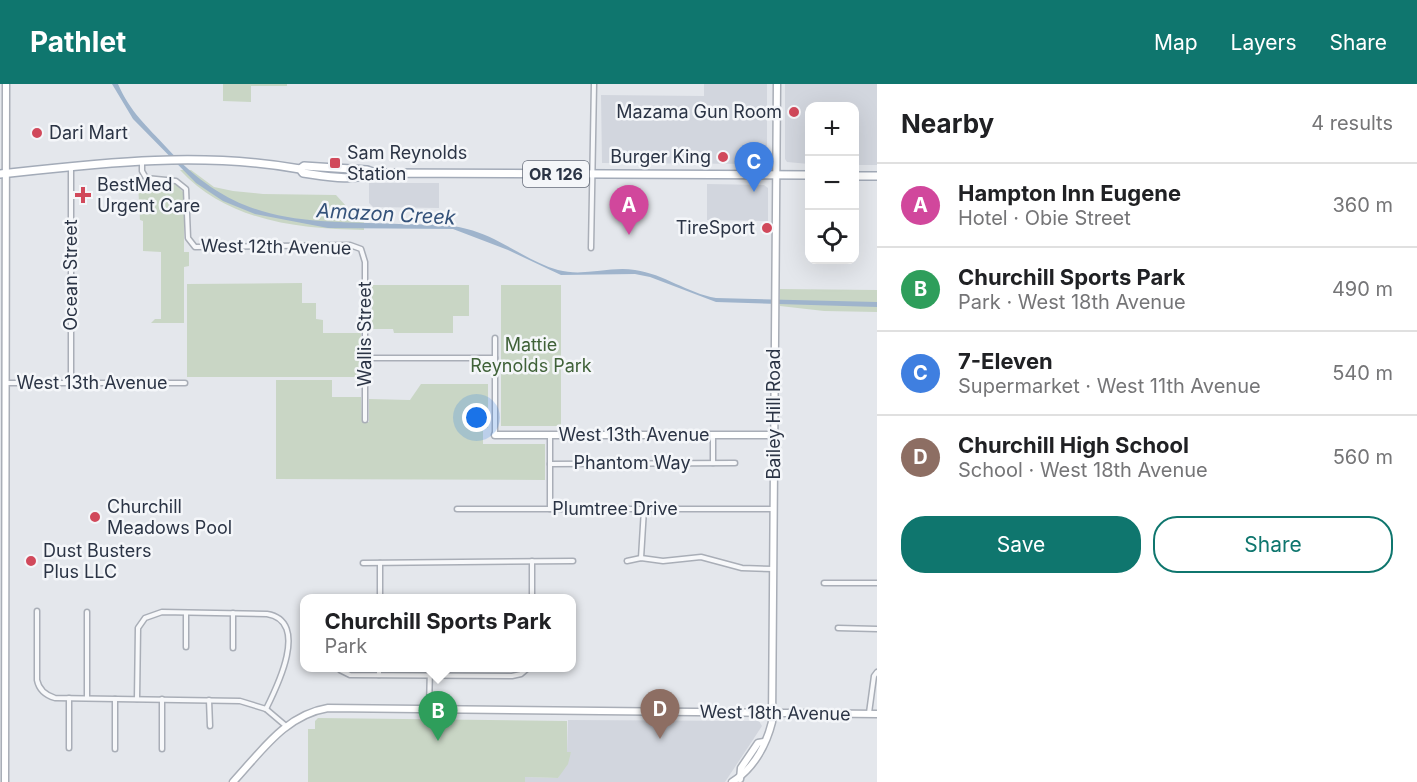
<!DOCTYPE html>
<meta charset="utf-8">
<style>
body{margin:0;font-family:Inter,sans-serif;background:#f2f2f2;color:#202124}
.controls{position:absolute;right:18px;top:18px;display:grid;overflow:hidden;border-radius:12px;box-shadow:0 6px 24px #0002}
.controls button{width:54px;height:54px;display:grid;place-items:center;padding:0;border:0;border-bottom:2px solid #e0e0e0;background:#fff;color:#202124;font:30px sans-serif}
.you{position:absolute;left:477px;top:334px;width:21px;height:21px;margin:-15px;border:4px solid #fff;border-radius:50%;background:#1a73e8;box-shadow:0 0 0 9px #1a73e833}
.badge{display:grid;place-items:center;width:39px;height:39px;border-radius:50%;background:#0f766e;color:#fff;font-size:20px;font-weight:700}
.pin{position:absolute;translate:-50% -50px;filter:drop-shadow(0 2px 3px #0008)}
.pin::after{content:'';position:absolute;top:32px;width:21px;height:18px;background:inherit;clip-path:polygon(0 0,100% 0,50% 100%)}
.popup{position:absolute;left:300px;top:510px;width:276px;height:78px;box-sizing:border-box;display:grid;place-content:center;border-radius:12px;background:#fff;filter:drop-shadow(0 2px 4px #0005);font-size:20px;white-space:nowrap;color:#757577}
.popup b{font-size:22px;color:#202124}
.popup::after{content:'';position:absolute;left:50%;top:100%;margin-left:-12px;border:12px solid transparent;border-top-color:#fff}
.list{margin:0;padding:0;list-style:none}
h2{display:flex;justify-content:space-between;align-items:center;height:78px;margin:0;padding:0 24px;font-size:26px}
h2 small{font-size:20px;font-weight:400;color:#757577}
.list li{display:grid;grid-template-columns:39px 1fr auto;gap:18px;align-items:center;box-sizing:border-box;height:84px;padding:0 24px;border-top:2px solid #e0e0e0}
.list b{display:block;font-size:22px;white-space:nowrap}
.list p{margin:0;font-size:20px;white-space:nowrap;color:#757577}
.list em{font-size:20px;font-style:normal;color:#757577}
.actions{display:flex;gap:12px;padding:18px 24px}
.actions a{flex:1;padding:14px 0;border:2px solid #0f766e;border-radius:24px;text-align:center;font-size:21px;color:#0f766e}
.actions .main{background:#0f766e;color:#fff}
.icon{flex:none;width:33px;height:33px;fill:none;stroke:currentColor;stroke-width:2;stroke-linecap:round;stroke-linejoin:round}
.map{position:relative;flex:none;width:877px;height:698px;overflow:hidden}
header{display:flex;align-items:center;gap:36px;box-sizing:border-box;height:84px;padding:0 30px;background:#0f766e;color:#fff}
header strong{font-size:28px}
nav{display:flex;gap:33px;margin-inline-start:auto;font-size:21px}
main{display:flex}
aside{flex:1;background:#fff}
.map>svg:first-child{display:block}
.built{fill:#d2d6de}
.green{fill:#c9d6c5}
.water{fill:#9fb4cc}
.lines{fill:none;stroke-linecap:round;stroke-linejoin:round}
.street-casing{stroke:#a9aeb7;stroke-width:7}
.secondary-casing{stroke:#a9aeb7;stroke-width:9}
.primary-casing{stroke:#a3abb8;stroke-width:10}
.street{stroke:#f7f8fa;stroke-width:4}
.secondary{stroke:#fff;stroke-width:6}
.primary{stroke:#fff;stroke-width:7}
.poi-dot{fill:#d1495b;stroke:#f4f6f9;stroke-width:2}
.labels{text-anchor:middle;stroke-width:5;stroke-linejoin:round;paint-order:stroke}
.shield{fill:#f4f6f9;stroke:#676e7b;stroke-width:1.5}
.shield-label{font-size:16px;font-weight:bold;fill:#2b3445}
.poi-label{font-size:18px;fill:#2b3445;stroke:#f4f6f9;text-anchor:start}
.street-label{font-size:18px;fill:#2b3445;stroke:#f4f6f9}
.park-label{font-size:18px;fill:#3f6138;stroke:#f4f6f9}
.water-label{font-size:20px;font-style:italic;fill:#34527a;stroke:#f4f6f9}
</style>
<header>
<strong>Pathlet</strong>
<nav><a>Map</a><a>Layers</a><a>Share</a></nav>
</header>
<main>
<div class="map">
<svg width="877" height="698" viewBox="0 0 877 698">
<rect width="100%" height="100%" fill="#e4e7ec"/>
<g class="built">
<path d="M704 0H767V78L763 80 602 79 601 11 704 12Z"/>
<path d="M785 0H877V81H855L854 22H810L809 80 787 78 785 75Z"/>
<path d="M369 99H439V124L373 123 369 119Z"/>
<path d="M707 100 764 101 768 104V137L707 136Z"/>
<path d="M568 636 759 637 762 642 725 698H525V693L558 694 571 668H567Z"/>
</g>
<g class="green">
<path d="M223 0H287V2H251V18L223 17Z"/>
<path d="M180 86H191L214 103 233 107 263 110 336 111 357 134 364 135V146C298 145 227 137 180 86Z"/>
<path d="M142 96 146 99H175L184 109V168H189V182L184 183V239H151L155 235H161V168L143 167V137L140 136 138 100Z"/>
<path d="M302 199V219H316V235L323 236V249H361V293H187V200Z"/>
<path d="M372 201H469V232H453V249H394L393 245H372Z"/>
<rect x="501" y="201" width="60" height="141"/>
<path d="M780 205 877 206V228L824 227 780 222Z"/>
<path d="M276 296H332V313H361L362 338H369V315L410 316 421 300H488V344H483V360H545V396L276 395Z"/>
<path d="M318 634 567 637V668H571L568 680 558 694 525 693V698H308V645H315V637Z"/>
</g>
<path class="water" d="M112 0H118C131 29 146 41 167 64 238 142 301 137 399 140 421 141 446 139 467 145 500 153 526 177 558 186 584 193 609 182 635 186 664 190 687 209 716 214L877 218V223L716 218 650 193 635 190 561 191 508 166 453 145 328 144 255 130 223 117 196 99 133 35Z"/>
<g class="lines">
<defs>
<g id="street">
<path d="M142 77V87L146 94 176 97 186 105 188 154 195 163 350 161 361 165 365 178V336"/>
<path d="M591 164 594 0"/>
<path d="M495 254V351"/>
<path d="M365 274H495"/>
<path d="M6 299H185"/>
<path d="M71 299V83"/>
<path d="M550 351V425"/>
<path d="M713 379V351"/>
<path d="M550 380 735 379"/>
<path d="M457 425H773"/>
<path d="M641 474 644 425"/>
<path d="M627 477 641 474 663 477 701 473 742 484 773 485"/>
<path d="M363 479 573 477"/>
<path d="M824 499H877"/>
<path d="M380 514V479"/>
<path d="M532 514V477"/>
<path d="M37 527V596C39 606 45 611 55 614L240 617 266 625 286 642"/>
<path d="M186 529V563"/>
<path d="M233 529V564"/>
<path d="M838 544 877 545"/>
<path d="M340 586 350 591 512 592 521 590 528 584"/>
<path d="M379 591V584"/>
<path d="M69 614V664"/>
<path d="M87 614V528"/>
<path d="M137 615 138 544 145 534 162 528 267 530C310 537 277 603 266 625"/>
<path d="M209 616 210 642"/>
<path d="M429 625 430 584"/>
<path d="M869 629 874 592 877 588"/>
<path d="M115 665V615"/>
<path d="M162 665V615"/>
</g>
<g id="secondary">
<path d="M495 351H773"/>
<path d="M740 695 741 684 758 659 764 658"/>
<path d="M5 698 6 0"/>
<path d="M233 698C261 668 285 631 328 624L877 630"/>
<path d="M732 698C753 685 766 662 772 638L777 0"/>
</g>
<g id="primary">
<path d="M300 85 304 82 367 86 375 89"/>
<path d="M0 90C100 79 200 67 300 85L303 89C325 92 354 98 375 89L810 91"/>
<path d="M854 92H877"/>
</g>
</defs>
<use href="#street" class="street-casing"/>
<use href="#secondary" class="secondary-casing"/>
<use href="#primary" class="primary-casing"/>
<use href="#street" class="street"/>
<use href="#secondary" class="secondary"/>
<use href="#primary" class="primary"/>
</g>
<g class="poi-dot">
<circle cx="794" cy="28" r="6"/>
<circle cx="37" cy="49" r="6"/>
<circle cx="723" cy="73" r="6"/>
<rect x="329" y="73" width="12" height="12" rx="3"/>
<path d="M80 102h6v6h6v6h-6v6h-6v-6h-6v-6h6z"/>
<circle cx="767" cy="144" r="6"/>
<circle cx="95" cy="433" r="6"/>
<circle cx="31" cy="477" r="6"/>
</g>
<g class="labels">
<rect class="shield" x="523" y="77" width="66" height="26" rx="4.5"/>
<g class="shield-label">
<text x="556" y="96">OR 126</text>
</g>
<g class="poi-label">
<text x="782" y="34" text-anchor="end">Mazama Gun Room</text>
<text x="49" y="55">Dari Mart</text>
<text x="347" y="75">Sam Reynolds<tspan x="347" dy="21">Station</tspan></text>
<text x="711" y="79" text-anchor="end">Burger King</text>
<text x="97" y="107">BestMed<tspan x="97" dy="21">Urgent Care</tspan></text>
<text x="755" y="150" text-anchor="end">TireSport</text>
<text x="107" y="429">Churchill<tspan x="107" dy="21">Meadows Pool</tspan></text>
<text x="43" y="473">Dust Busters<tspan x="43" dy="21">Plus LLC</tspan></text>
</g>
<g class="street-label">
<text transform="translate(276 163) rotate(1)" y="6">West 12th Avenue</text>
<text transform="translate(71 191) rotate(-90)" y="6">Ocean Street</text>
<text transform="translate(365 250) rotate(-90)" y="6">Wallis Street</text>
<text x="92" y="305">West 13th Avenue</text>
<text transform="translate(774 330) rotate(-90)" y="6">Bailey Hill Road</text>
<text x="634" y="357">West 13th Avenue</text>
<text x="632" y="385">Phantom Way</text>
<text x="615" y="431">Plumtree Drive</text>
<text transform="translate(775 629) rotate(1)" y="6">West 18th Avenue</text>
</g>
<g class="park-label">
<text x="531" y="267">Mattie<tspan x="531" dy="21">Reynolds Park</tspan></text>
</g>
<g class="water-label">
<text transform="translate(386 130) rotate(3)" y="7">Amazon Creek</text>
</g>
</g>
</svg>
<div class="controls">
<button>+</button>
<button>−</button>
<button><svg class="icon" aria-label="locate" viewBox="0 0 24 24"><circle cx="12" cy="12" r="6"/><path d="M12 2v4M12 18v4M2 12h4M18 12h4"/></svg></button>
</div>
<div class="you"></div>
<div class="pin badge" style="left:629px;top:151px;background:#d1479c">A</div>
<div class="pin badge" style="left:438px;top:657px;background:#2e9e5b">B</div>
<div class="popup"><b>Churchill Sports Park</b>Park</div>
<div class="pin badge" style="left:754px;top:108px;background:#3f7fe0">C</div>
<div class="pin badge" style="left:660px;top:655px;background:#8d6e63">D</div>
</div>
<aside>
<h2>Nearby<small>4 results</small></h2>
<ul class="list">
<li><span class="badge" style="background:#d1479c">A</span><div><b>Hampton Inn Eugene</b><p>Hotel · Obie Street</p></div><em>360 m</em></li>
<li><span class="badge" style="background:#2e9e5b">B</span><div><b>Churchill Sports Park</b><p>Park · West 18th Avenue</p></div><em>490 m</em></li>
<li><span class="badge" style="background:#3f7fe0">C</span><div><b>7-Eleven</b><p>Supermarket · West 11th Avenue</p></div><em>540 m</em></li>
<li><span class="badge" style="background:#8d6e63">D</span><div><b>Churchill High School</b><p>School · West 18th Avenue</p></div><em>560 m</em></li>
</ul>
<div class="actions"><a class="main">Save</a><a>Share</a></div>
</aside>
</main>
